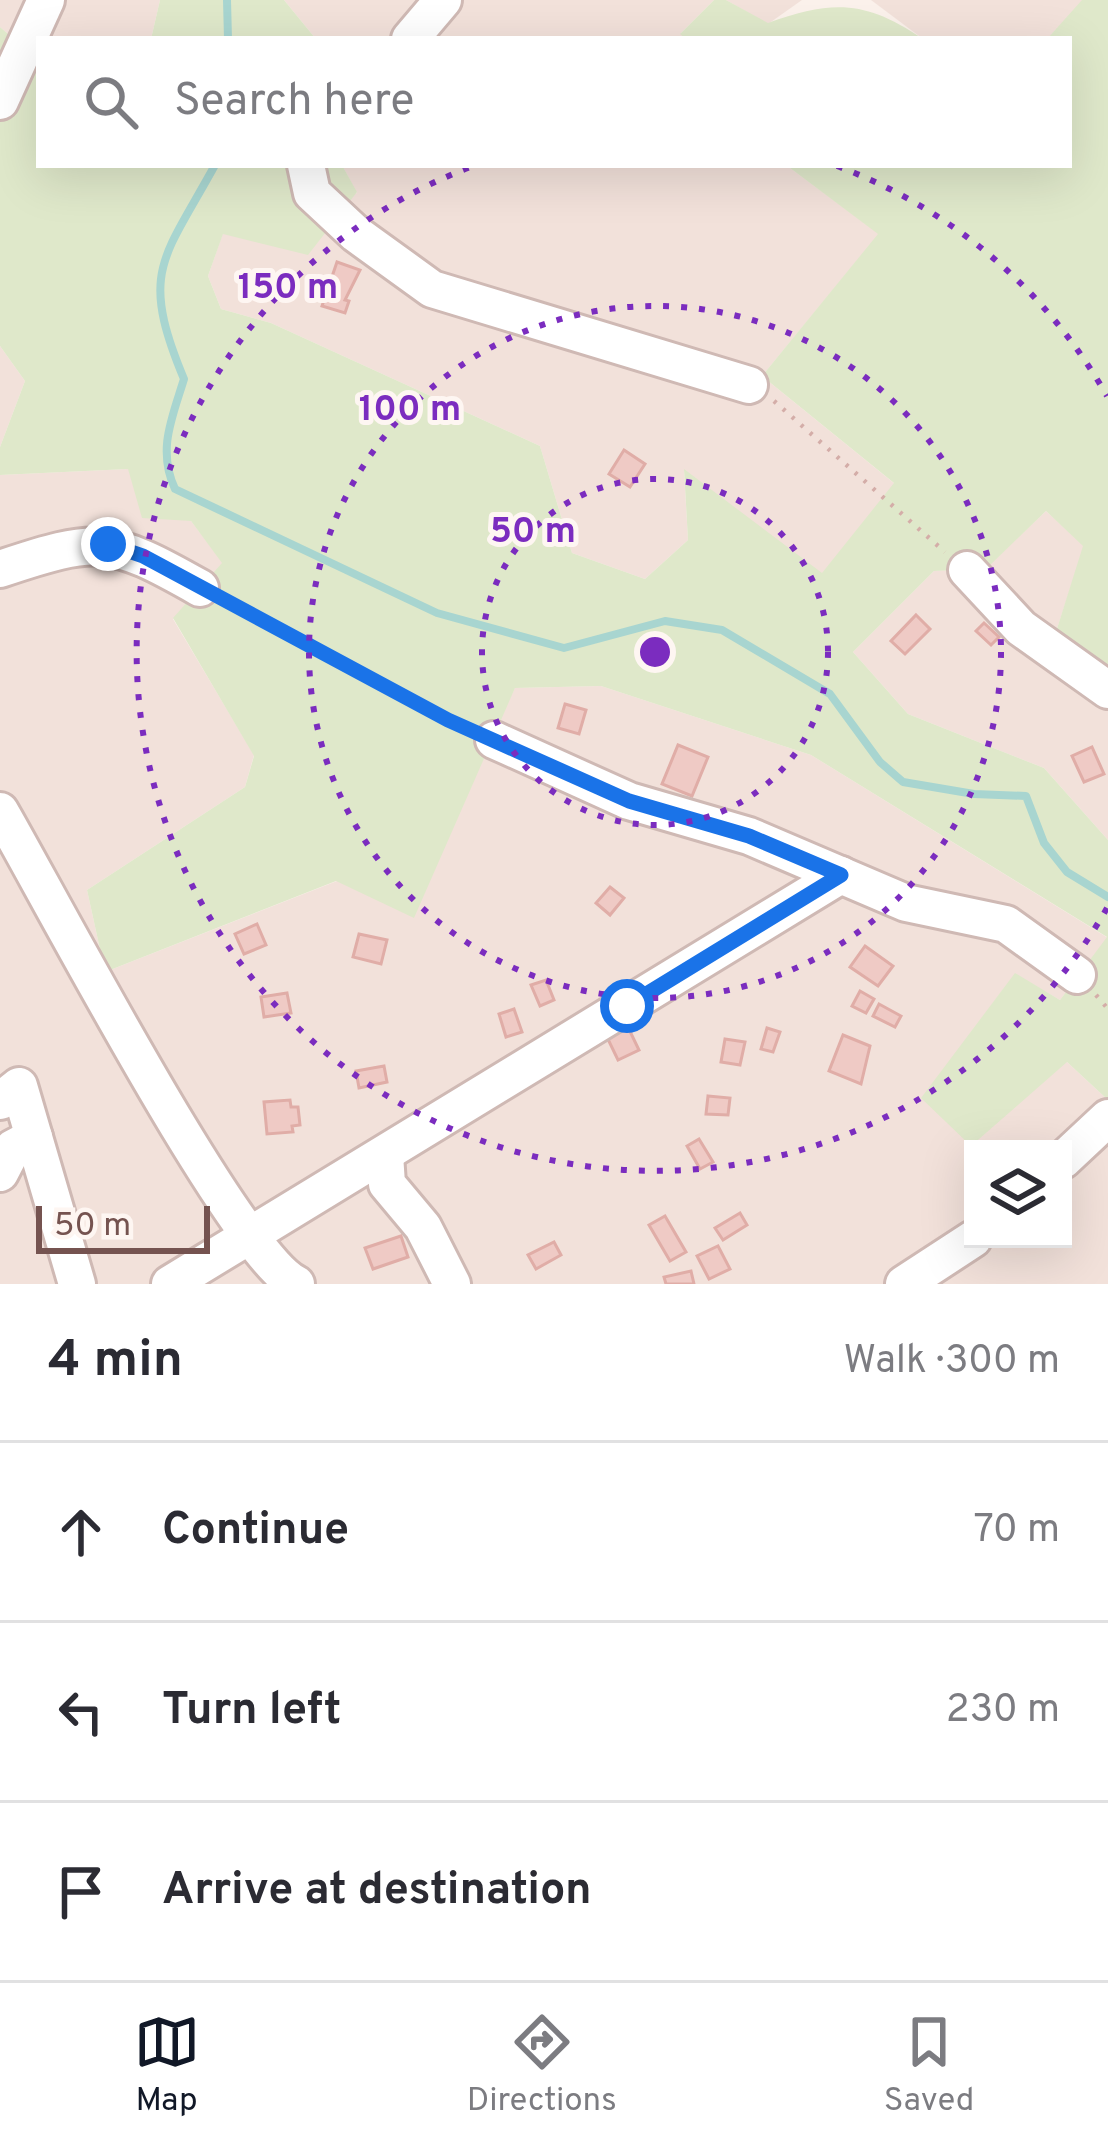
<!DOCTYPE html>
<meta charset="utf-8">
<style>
body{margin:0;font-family:Overpass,sans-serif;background:#f2f2f3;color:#2b2b33}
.controls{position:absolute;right:36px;bottom:36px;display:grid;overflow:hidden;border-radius:0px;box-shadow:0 12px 48px #0002}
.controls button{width:108px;height:108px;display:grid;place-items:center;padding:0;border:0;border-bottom:3px solid #e1e1e2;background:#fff;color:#2b2b33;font:60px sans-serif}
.scale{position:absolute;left:36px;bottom:30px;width:174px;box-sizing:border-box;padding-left:12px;border:6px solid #755350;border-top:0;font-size:33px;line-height:42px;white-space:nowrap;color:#755350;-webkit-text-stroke:9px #fef6f2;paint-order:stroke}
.stop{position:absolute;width:36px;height:36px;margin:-27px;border:9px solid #1a73e8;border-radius:50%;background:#fff}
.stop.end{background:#1a73e8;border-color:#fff;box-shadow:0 3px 12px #0008}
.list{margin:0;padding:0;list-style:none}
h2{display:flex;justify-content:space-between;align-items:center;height:156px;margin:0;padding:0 48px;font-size:51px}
h2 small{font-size:39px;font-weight:400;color:#7c7c81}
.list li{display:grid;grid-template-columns:78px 1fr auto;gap:36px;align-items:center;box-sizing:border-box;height:180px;padding:0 48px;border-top:3px solid #e1e1e2}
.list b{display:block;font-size:45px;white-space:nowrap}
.list em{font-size:39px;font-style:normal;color:#7c7c81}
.icon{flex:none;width:66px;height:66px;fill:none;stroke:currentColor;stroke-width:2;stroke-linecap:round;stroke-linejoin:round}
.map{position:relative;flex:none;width:1108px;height:1284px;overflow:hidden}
.search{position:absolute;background:#fff;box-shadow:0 12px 48px #0002;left:36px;right:36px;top:36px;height:132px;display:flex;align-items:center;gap:30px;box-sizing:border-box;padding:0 42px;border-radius:0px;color:#7c7c81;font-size:45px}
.sheet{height:696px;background:#fff}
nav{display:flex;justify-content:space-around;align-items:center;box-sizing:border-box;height:168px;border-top:3px solid #e1e1e2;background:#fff;font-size:33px;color:#7c7c81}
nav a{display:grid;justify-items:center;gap:6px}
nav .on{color:#111827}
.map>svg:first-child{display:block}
.residential{fill:#f2e1da;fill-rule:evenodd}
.green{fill:#dfe8ca}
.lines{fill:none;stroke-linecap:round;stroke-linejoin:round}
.stream{stroke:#a8d5d0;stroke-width:8}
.building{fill:#efcac5;stroke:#e0ada7;stroke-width:3}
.minor-casing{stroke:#cfb9b4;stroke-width:42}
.path{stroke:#d4ada8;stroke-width:4.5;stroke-dasharray:3 9;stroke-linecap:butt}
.minor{stroke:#fff;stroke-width:36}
.route{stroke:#1a73e8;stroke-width:15}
.ring{fill:none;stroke:#7b2cbf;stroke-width:6;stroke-dasharray:6 12}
.centre{fill:#7b2cbf;stroke:#fef6f2;stroke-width:6}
.ring-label{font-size:36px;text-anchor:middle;font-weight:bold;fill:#7b2cbf;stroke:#fef6f2;stroke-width:10;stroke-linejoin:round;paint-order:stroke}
</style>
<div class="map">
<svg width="1108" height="1284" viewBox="0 0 1108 1284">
<rect width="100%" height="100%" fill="#fbf1eb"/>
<g class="residential">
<path d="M0 0H160L151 39H39V61L0 27Z"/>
<path d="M284 0H714L681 33 686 39H316Z"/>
<path d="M726 0H802L768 24Z"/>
<path d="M871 0H1082L1083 1 1047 39H923Z"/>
<path d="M342 165H786L879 234 762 376 895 484 822 574 684 471 688 540 645 579 572 553 540 446 271 323 221 309 208 276 223 233 357 193Z"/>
<path d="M0 346 25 381 0 447Z"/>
<path d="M128 469 191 521 223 563 173 619 254 755 245 787 87 890 105 972 337 881 491 735 515 688 601 686 811 755 1108 938 1060 1000 1015 974 1067 1062 1108 1100V1284H0V475ZM973 1149H1063V1239H973Z"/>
<path d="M1046 511 1084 546 1055 635 1108 683V840L1044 768 908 714 853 652 934 571 986 568Z"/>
</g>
<g class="green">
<path d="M160 0H284L316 39H151Z"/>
<path d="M714 0H726L768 23C833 0 865 0 923 39H686L680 34Z"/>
<path d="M1082 0H1108V683L1055 635 1083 546 1046 511 986 569 934 571 853 652 908 714 1044 768 1108 840V1100L1067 1062 971 1146 921 1098 1015 973 1060 1000 1107 937 811 755 601 686 515 688 414 918 336 881 105 972 87 890 245 787 254 756 173 618 222 563 191 521 142 518 128 469 0 475V447L25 381 0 346V27L39 61V165H342L357 192 308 255 223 234 208 276 221 309 271 323 540 446 572 553 645 579 688 540 684 469 822 573 894 483 762 376 878 234 786 165H1069V39H1047Z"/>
</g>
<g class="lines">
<g class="stream">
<path d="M227 0 228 39"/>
<path d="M215 165C163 260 139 271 184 379 172 418 157 450 175 489L437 613 564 648 665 621 722 630 830 694 880 762 903 782 974 794 1026 796 1044 843 1067 872 1108 897"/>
</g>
</g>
<g class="building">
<path d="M337 262 360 270 345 300 349 301 345 313 322 306Z"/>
<path d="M624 450 645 464 630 487 609 474Z"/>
<path d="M916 615 930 629 905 654 891 641Z"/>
<path d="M984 623 999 637 991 645 976 631Z"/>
<path d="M565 704 586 710 579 734 558 728Z"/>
<path d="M678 745 708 757 692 796 662 784Z"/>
<path d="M1092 747 1104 774 1084 782 1072 756Z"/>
<path d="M610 887 624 898 610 915 596 903Z"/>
<path d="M257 924 266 945 244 954 235 934Z"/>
<path d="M359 934 387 940 381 964 353 957Z"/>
<path d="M865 946 893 966 878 986 850 967Z"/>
<path d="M546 980 554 1000 540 1006 531 985Z"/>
<path d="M860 991 874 999 866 1013 852 1006Z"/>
<path d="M287 993 291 1013 264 1017 261 997Z"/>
<path d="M879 1004 901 1016 895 1027 873 1016Z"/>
<path d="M514 1009 522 1032 506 1037 499 1014Z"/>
<path d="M625 1021 639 1050 618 1060 604 1031Z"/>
<path d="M767 1028 780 1032 773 1052 761 1049Z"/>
<path d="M843 1035 870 1046 861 1084 829 1071Z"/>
<path d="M725 1039 745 1042 740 1065 721 1062Z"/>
<path d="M384 1066 387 1082 359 1088 356 1071Z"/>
<path d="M708 1096 730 1098 728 1115 706 1114Z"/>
<path d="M290 1100 291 1107H298L300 1125 292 1126 293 1132 267 1134 264 1102Z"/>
<path d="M699 1139 713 1162 700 1169 687 1146Z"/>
<path d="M740 1213 747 1225 723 1240 715 1228Z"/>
<path d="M665 1216 686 1252 670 1261 649 1225Z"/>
<path d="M401 1236 408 1257 373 1269 365 1248Z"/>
<path d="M554 1242 561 1255 536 1269 528 1255Z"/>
<path d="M718 1246 730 1269 709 1279 697 1256Z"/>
<path d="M691 1271 694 1284H666L664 1277Z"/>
</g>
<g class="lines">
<defs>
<g id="minor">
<path d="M410 39 443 0"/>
<path d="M0 101 46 0"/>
<path d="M306 165 312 193 356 234 432 289 749 385"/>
<path d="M0 569C98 536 110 537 200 588"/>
<path d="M967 570 1021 628 1108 690"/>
<path d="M494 740 629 801 749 836 906 903 1006 924 1077 975"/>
<path d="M0 811C46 890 236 1255 296 1284"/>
<path d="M0 1101 19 1086 77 1284"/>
<path d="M385 1155 387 1184 423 1227 452 1284"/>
<path d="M1063 1160 1108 1118"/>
<path d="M0 1173 13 1148 34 1137"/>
<path d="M170 1284 841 875"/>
<path d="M904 1284 973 1239"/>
</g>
</defs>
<use href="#minor" class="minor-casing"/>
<g class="path">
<path d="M774 401 945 552"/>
<path d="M227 604 467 728"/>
<path d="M1096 995 1108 1009"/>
</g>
<use href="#minor" class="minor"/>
</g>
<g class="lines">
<path class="route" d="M108 544 143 556 448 720 629 801 749 836 841 875 627 1006"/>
</g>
<g class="ring">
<circle cx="655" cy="652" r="173"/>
<circle cx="655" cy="652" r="346"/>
<path d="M1107 908A519 519 0 1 1 473 166M837 166A519 519 0 0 1 1107 396"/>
</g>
<circle cx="655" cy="652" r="18" class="centre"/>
<g class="ring-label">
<text x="288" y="298">150 m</text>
<text x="410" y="420">100 m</text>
<text x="533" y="542">50 m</text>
</g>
</svg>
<div class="controls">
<button><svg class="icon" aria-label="layers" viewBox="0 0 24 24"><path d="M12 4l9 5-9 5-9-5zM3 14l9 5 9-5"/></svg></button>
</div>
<div class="scale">50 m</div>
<div class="stop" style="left:627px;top:1006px"></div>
<div class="stop end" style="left:108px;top:544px"></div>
<div class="search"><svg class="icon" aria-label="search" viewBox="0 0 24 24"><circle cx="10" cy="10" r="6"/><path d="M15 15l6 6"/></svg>Search here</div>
</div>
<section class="sheet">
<h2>4 min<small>Walk · 300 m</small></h2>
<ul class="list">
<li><svg class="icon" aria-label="ahead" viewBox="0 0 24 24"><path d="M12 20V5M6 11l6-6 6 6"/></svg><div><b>Continue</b></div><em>70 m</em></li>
<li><svg class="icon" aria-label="left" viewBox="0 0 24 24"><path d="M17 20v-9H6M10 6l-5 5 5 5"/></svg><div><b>Turn left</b></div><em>230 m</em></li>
<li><svg class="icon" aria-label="arrive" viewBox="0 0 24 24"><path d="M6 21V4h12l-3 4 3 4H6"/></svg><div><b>Arrive at destination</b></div></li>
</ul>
</section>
<nav>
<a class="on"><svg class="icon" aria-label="map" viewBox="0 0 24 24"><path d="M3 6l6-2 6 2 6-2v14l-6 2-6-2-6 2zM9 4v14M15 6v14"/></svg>Map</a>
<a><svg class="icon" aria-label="directions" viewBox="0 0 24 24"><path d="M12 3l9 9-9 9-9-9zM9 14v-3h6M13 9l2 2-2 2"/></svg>Directions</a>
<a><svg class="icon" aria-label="saved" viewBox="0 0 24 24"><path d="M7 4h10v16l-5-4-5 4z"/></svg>Saved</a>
</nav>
